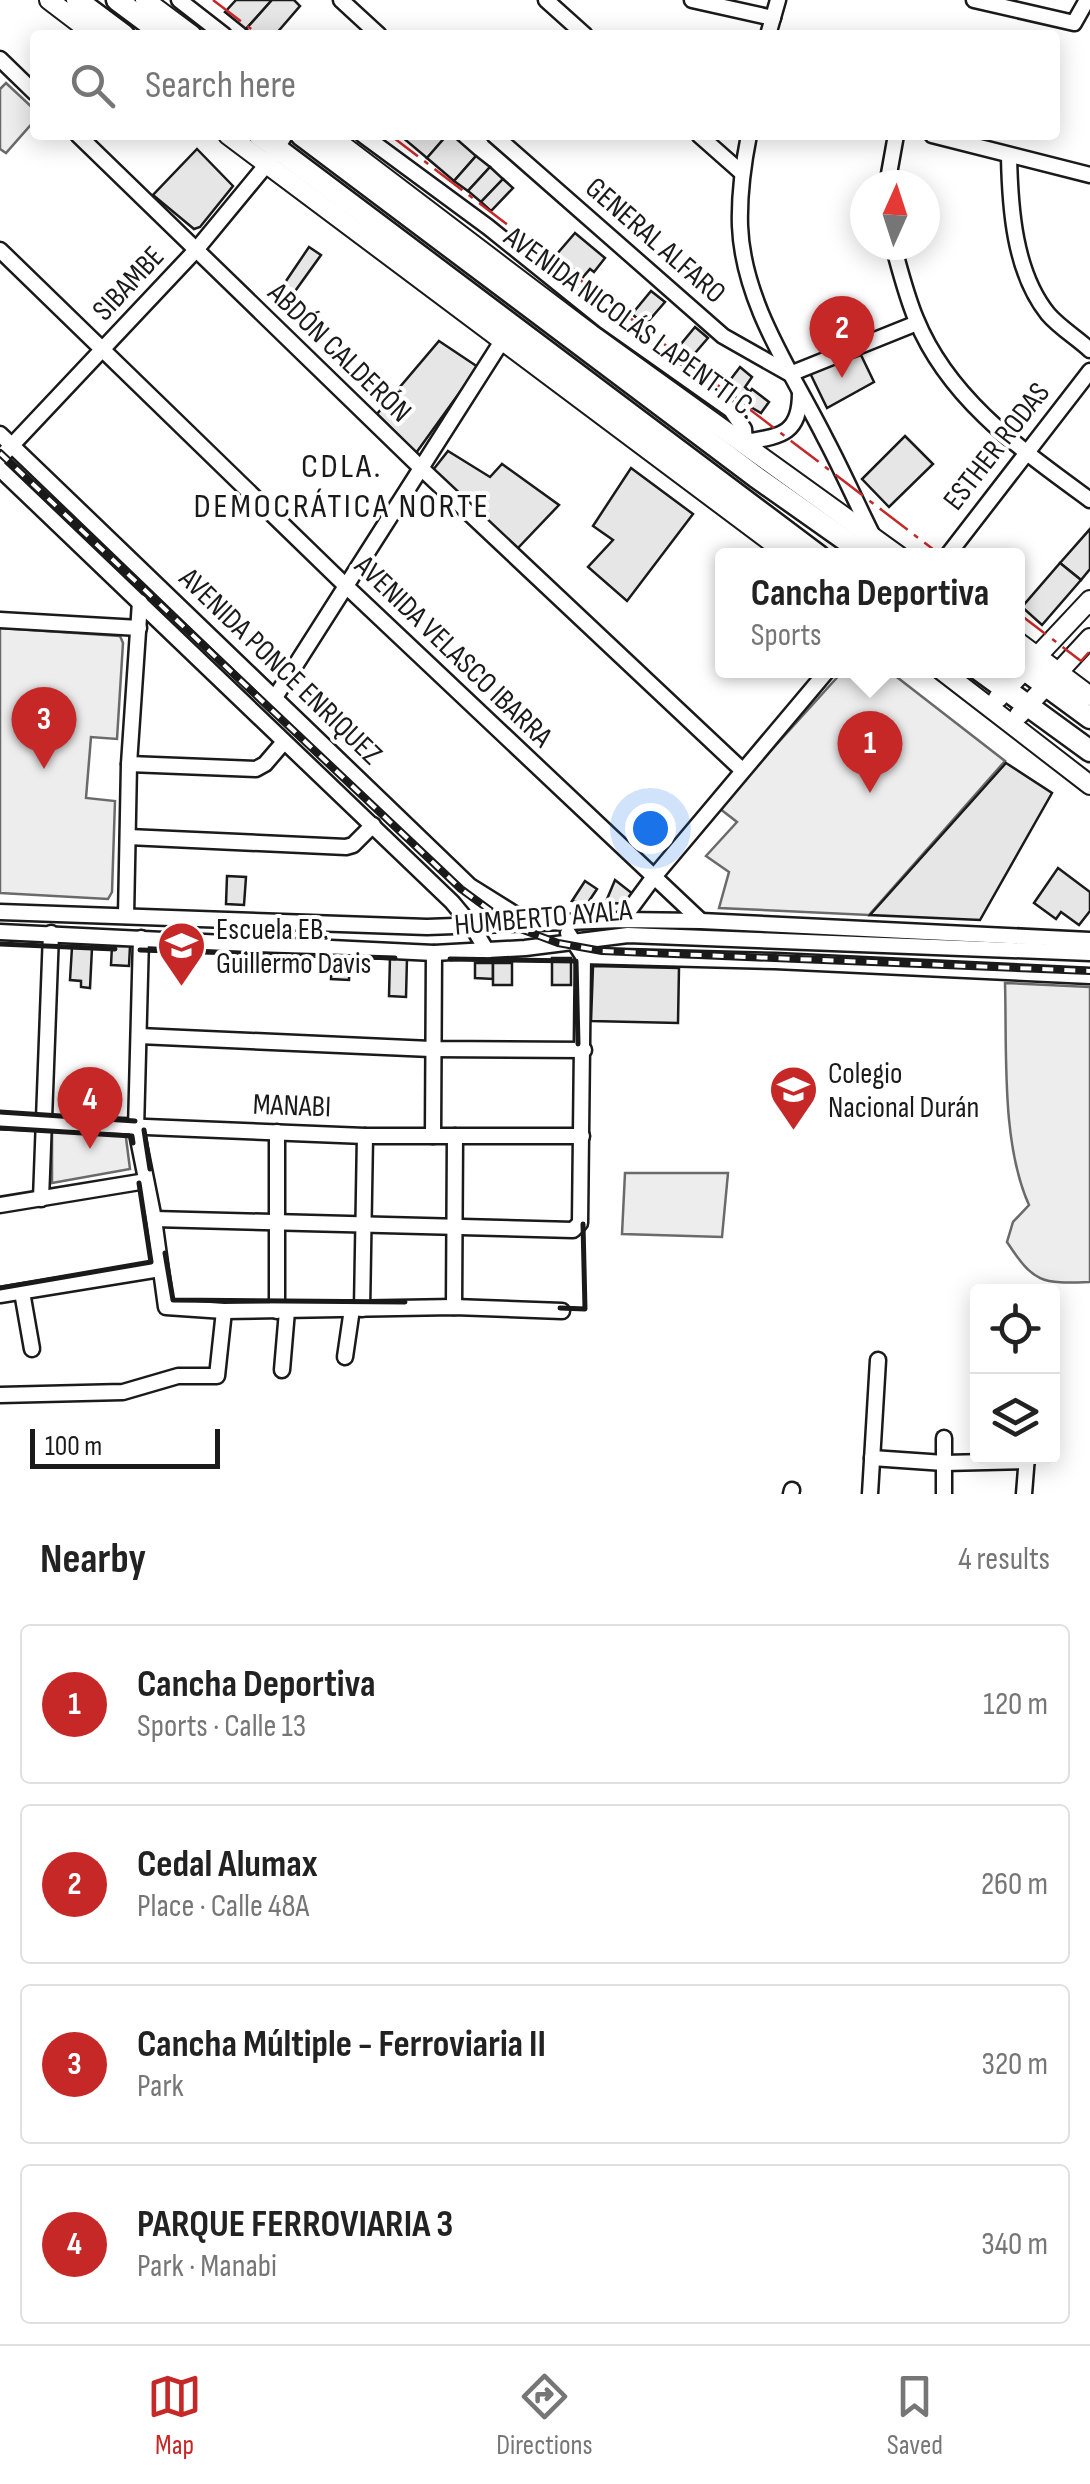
<!DOCTYPE html>
<meta charset="utf-8">
<style>
body{margin:0;font-family:"Sofia Sans Condensed",sans-serif;background:#f6f6f6;color:#222}
.controls{position:absolute;right:30px;bottom:30px;display:grid;overflow:hidden;border-radius:10px;box-shadow:0 5px 25px #0003}
.controls button{width:90px;height:90px;display:grid;place-items:center;padding:0;border:0;border-bottom:2px solid #e0e0e0;background:#fff;color:#222;font:50px sans-serif}
.compass{position:absolute;left:850px;top:170px;width:90px;height:90px;border-radius:50%;background:#fff;box-shadow:0 5px 25px #0003;rotate:3deg}
.scale{position:absolute;left:30px;bottom:25px;width:190px;box-sizing:border-box;padding-left:10px;border:5px solid #1a1a1a;border-top:0;font-size:28px;line-height:35px;white-space:nowrap;color:#1a1a1a;-webkit-text-stroke:8px #fff;paint-order:stroke}
.you{position:absolute;left:650px;top:828px;width:35px;height:35px;margin:-25px;border:8px solid #fff;border-radius:50%;background:#1a73e8;box-shadow:0 0 0 15px #1a73e833}
.badge{display:grid;place-items:center;width:65px;height:65px;border-radius:50%;background:#c62828;color:#fff;font-size:32px;font-weight:700}
.pin{position:absolute;translate:-50% -82px;filter:drop-shadow(0 2px 5px #0008)}
.pin::after{content:'';position:absolute;top:52px;width:35px;height:30px;background:inherit;clip-path:polygon(0 0,100% 0,50% 100%)}
.popup{position:absolute;left:715px;top:548px;width:310px;height:130px;box-sizing:border-box;display:grid;place-content:center;border-radius:10px;background:#fff;filter:drop-shadow(0 2px 8px #0005);font-size:32px;white-space:nowrap;color:#767676}
.popup b{font-size:38px;color:#222}
.popup::after{content:'';position:absolute;left:50%;top:100%;margin-left:-20px;border:20px solid transparent;border-top-color:#fff}
.list{margin:0;padding:0;list-style:none}
h2{display:flex;justify-content:space-between;align-items:center;height:130px;margin:0;padding:0 40px;font-size:42px}
h2 small{font-size:32px;font-weight:400;color:#767676}
.list li{display:grid;grid-template-columns:65px 1fr auto;gap:30px;align-items:center;box-sizing:border-box;height:160px;margin:0 20px 20px;padding:0 20px;border:2px solid #e0e0e0;border-radius:10px}
.list b{display:block;font-size:38px;white-space:nowrap}
.list p{margin:0;font-size:32px;white-space:nowrap;color:#767676}
.list em{font-size:32px;font-style:normal;color:#767676}
.icon{flex:none;width:55px;height:55px;fill:none;stroke:currentColor;stroke-width:2;stroke-linecap:round;stroke-linejoin:round}
.map{position:relative;flex:none;width:1090px;height:1494px;overflow:hidden}
.search{position:absolute;background:#fff;box-shadow:0 5px 25px #0003;left:30px;right:30px;top:30px;height:110px;display:flex;align-items:center;gap:25px;box-sizing:border-box;padding:0 35px;border-radius:10px;color:#767676;font-size:38px}
.sheet{height:850px;background:#fff}
nav{display:flex;justify-content:space-around;align-items:center;box-sizing:border-box;height:140px;border-top:2px solid #e0e0e0;background:#fff;font-size:28px;color:#767676}
nav a{display:grid;justify-items:center;gap:5px}
nav .on{color:#c62828}
.map>svg:first-child{display:block}
.green{fill:#ededed;stroke:#6a6a6a;stroke-width:2.5}
.building{fill:#e6e6e6;stroke:#1a1a1a;stroke-width:2.5}
.lines{fill:none;stroke-linecap:round;stroke-linejoin:round}
.minor-casing{stroke:#1a1a1a;stroke-width:19}
.major-casing{stroke:#1a1a1a;stroke-width:22}
.highway-casing{stroke:#1a1a1a;stroke-width:25}
.minor{stroke:#fff;stroke-width:14}
.major{stroke:#fff;stroke-width:18}
.highway{stroke:#fff;stroke-width:20}
.rail-casing{stroke:#1a1a1a;stroke-width:8}
.rail{stroke:#fff;stroke-width:4;stroke-dasharray:11;stroke-linecap:butt}
.wall{stroke:#1a1a1a;stroke-width:5}
.power{stroke:#c62828;stroke-width:2.5;stroke-dasharray:35 8 5 8;stroke-linecap:butt}
.labels{text-anchor:middle;stroke-width:8;stroke-linejoin:round;paint-order:stroke}
.street-label{font-size:30px;fill:#1a1a1a;stroke:#fff}
.poi-label{font-size:30px;fill:#1a1a1a;stroke:#fff;text-anchor:start}
.quarter-label{font-size:35px;letter-spacing:2.5px;fill:#1a1a1a;stroke:#fff}
</style>
<div class="map">
<svg width="1090" height="1494" viewBox="0 0 1090 1494">
<rect width="100%" height="100%" fill="#fff"/>
<g class="green">
<path d="M6 83 35 110V120L6 153 0 149V89Z"/>
<path d="M0 628 120 636 123 643 117 739 91 737 86 798 115 801 112 892 108 899 0 893Z"/>
<path d="M843 671H889L1005 761 869 915 719 908 729 872 706 856 737 822 719 808Z"/>
<path d="M1005 983 1090 987V1282C1041 1284 1034 1283 1007 1242L1013 1222 1029 1205C1001 1143 1007 1051 1005 983Z"/>
<path d="M52 1129 125 1130 130 1169 52 1183Z"/>
<path d="M625 1173H728L722 1237 622 1234Z"/>
</g>
<g class="building">
<path d="M236 0H272L246 29 225 12Z"/>
<path d="M272 0H294L300 6 275 35H253L246 29Z"/>
<path d="M403 135H447L427 158 402 137Z"/>
<path d="M447 135H452L476 156 454 181 427 158Z"/>
<path d="M197 149 233 186 200 227 194 229 153 195Z"/>
<path d="M476 156 490 167 468 191 454 181Z"/>
<path d="M490 167 503 179 481 202 468 191Z"/>
<path d="M503 179 513 188 491 211 481 202Z"/>
<path d="M575 233 605 258 594 272 590 269 583 277 556 255Z"/>
<path d="M309 247 321 255 293 294 282 287Z"/>
<path d="M651 291 665 302 645 325 632 314Z"/>
<path d="M695 327 708 338 689 360 676 350Z"/>
<path d="M439 341 478 367 416 453 377 414Z"/>
<path d="M861 355 874 382 827 408 810 373Z"/>
<path d="M740 367 752 377 745 387 750 392 742 402 724 388Z"/>
<path d="M752 389 769 402 761 413 742 402Z"/>
<path d="M905 436 933 464 889 507 862 479Z"/>
<path d="M448 451 490 477 502 464 559 505 517 549 433 470Z"/>
<path d="M631 468 693 514 627 601 588 567 613 540 593 526Z"/>
<path d="M1090 529V569L1081 580 1060 563Z"/>
<path d="M1060 563 1081 580 1042 625 1022 607Z"/>
<path d="M1006 763 1052 793 980 920 870 915Z"/>
<path d="M1058 868 1090 892V911L1079 925 1061 912 1056 919 1034 903Z"/>
<path d="M227 876 246 877 244 905 226 904Z"/>
<path d="M615 880 633 894 623 903 605 904Z"/>
<path d="M585 881 597 889 587 904 572 901Z"/>
<path d="M112 946H130L129 966 111 965Z"/>
<path d="M72 947 92 948 90 988 81 987V981L70 980Z"/>
<path d="M390 957 407 958 406 997 389 996Z"/>
<path d="M332 958 350 959 349 980 331 979Z"/>
<rect x="552" y="958" width="19" height="27"/>
<path d="M475 963H493V979L475 978Z"/>
<rect x="493" y="963" width="19" height="22"/>
<path d="M593 966 679 968 678 1023 591 1021Z"/>
</g>
<g class="lines">
<defs>
<g id="minor">
<path d="M179 0 224 35"/>
<path d="M341 0 379 35"/>
<path d="M546 0 585 35"/>
<path d="M692 0 773 18"/>
<path d="M974 0 1074 23 1087 0"/>
<path d="M768 35 778 0"/>
<path d="M0 59 35 93"/>
<path d="M78 135 421 468 742 770"/>
<path d="M363 135 488 227 605 321 731 410 744 429 745 442C780 436 800 435 800 393"/>
<path d="M494 135 723 336 790 374 917 323"/>
<path d="M699 135 742 173"/>
<path d="M749 135C743 165 739 196 740 226 743 303 792 372 825 438 842 470 856 502 872 534"/>
<path d="M932 135 1090 175"/>
<path d="M1009 156C1010 207 1014 272 1048 314 1059 327 1077 338 1090 350"/>
<path d="M887 185 896 135"/>
<path d="M893 245C900 270 906 295 916 319 949 400 1022 450 1090 500"/>
<path d="M0 250 347 587 701 921"/>
<path d="M0 434 470 886 531 924"/>
<path d="M0 458 196 250 267 164 285 135"/>
<path d="M0 469 452 902 472 926 487 951"/>
<path d="M947 556 1090 371"/>
<path d="M0 620 139 628"/>
<path d="M274 699 502 341"/>
<path d="M129 764 256 769 265 764 283 743"/>
<path d="M128 837 346 847 353 845 373 825"/>
<path d="M0 912 427 927 622 920 701 921 1090 940"/>
<path d="M126 916 129 764 140 602"/>
<path d="M622 920 653 878 828 670"/>
<path d="M0 932 434 953 525 948 628 935 1090 953"/>
<path d="M141 938 136 1129 154 1219 166 1307 224 1311 454 1307 562 1311"/>
<path d="M583 956 775 961 1090 976"/>
<path d="M139 1036 431 1049 584 1050"/>
<path d="M0 1121 365 1136H582"/>
<path d="M433 1136 434 953"/>
<path d="M41 1199 51 933"/>
<path d="M0 1205 146 1181"/>
<path d="M154 1219 573 1230 580 1223 583 956 568 933"/>
<path d="M22 1292 32 1349"/>
<path d="M0 1295 160 1269"/>
<path d="M454 1307 455 1136"/>
<path d="M362 1309 365 1136"/>
<path d="M277 1311V1132"/>
<path d="M345 1357 352 1309"/>
<path d="M282 1370 287 1311"/>
<path d="M0 1395 123 1392 178 1376H217L224 1311"/>
<path d="M872 1458 944 1463 1027 1461"/>
<path d="M791 1494 792 1490"/>
<path d="M870 1494 878 1360"/>
<path d="M944 1494V1438"/>
<path d="M1024 1494 1027 1456"/>
</g>
<g id="major">
<path d="M49 0 95 35"/>
<path d="M145 0 192 35"/>
<path d="M228 135 790 556"/>
<path d="M329 135 591 334 899 556"/>
<path d="M1018 642 1090 696"/>
<path d="M941 670 1090 785"/>
<path d="M998 698 1090 600"/>
<path d="M1019 715 1090 638"/>
</g>
<g id="highway">
<path d="M77 0 124 35"/>
<path d="M117 0 164 35"/>
<path d="M259 135 819 556"/>
<path d="M301 135 756 477 868 556"/>
<path d="M1018 665 1090 718"/>
<path d="M979 670 1090 751"/>
</g>
</defs>
<use href="#minor" class="minor-casing"/>
<use href="#major" class="major-casing"/>
<use href="#highway" class="highway-casing"/>
<use href="#minor" class="minor"/>
<use href="#major" class="major"/>
<use href="#highway" class="highway"/>
<defs>
<path id="rail" d="M0 453 461 889 510 925 558 943 602 951 1090 971"/>
</defs>
<use href="#rail" class="rail-casing"/>
<use href="#rail" class="rail"/>
<g class="wall">
<path d="M0 944 115 949"/>
<path d="M140 950 395 958"/>
<path d="M450 959 576 961 578 1044"/>
<path d="M0 1112 135 1121"/>
<path d="M0 1128 132 1136 133 1143"/>
<path d="M144 1130 150 1169"/>
<path d="M165 1253 173 1300 405 1302"/>
<path d="M0 1288 151 1262 139 1183"/>
<path d="M560 1308 585 1309 583 1224"/>
</g>
<g class="power">
<path d="M213 0 259 35"/>
<path d="M390 135 942 556"/>
<path d="M1018 613 1081 661 1090 651"/>
</g>
</g>
<defs>
<symbol id="school-pin" viewBox="-11 -11 22 30"><path d="M0 17L-7.5 6A9.5 9.5 0 1 1 7.5 6Z" fill="#c62828" stroke="#fff"/><path d="M0-5L7-2L0 1L-7-2ZM-4 1L0 2.5L4 1V4Q0 6-4 4Z" fill="#fff"/></symbol>
</defs>
<g fill-rule="evenodd">
<use href="#school-pin" x="154" y="918" width="55" height="75"/>
<use href="#school-pin" x="766" y="1062" width="55" height="75"/>
</g>
<g class="labels">
<g class="street-label">
<text transform="translate(656 240) rotate(41)" y="10">GENERAL ALFARO</text>
<text transform="translate(128 283) rotate(-47)" y="10">SIBAMBE</text>
<text transform="translate(631 322) rotate(36)" y="10">AVENIDA NICOLÁS LAPENTTI C.</text>
<text transform="translate(340 352) rotate(44)" y="10">ABDÓN CALDERÓN</text>
<text transform="translate(996 446) rotate(-52)" y="10">ESTHER RODAS</text>
<text transform="translate(454 651) rotate(44)" y="10">AVENIDA VELASCO IBARRA</text>
<text transform="translate(281 666) rotate(44)" y="10">AVENIDA PONCE ENRIQUEZ</text>
<text transform="translate(543 917) rotate(-5)" y="10">HUMBERTO AYALA</text>
<text transform="translate(292 1105) rotate(2)" y="10">MANABI</text>
</g>
<g class="poi-label">
<text x="216" y="939">Escuela EB.<tspan x="216" dy="34">Guillermo Davis</tspan></text>
<text x="828" y="1083">Colegio<tspan x="828" dy="34">Nacional Durán</tspan></text>
</g>
<g class="quarter-label">
<text x="342" y="477">CDLA.<tspan x="342" dy="40">DEMOCRÁTICA NORTE</tspan></text>
</g>
</g>
</svg>
<div class="controls">
<button><svg class="icon" aria-label="locate" viewBox="0 0 24 24"><circle cx="12" cy="12" r="6"/><path d="M12 2v4M12 18v4M2 12h4M18 12h4"/></svg></button>
<button><svg class="icon" aria-label="layers" viewBox="0 0 24 24"><path d="M12 4l9 5-9 5-9-5zM3 14l9 5 9-5"/></svg></button>
</div>
<svg class="compass" viewBox="-18 -18 36 36"><path d="M0-13l5 13h-10z" fill="#e53935"/><path d="M0 13l5-13h-10z" fill="#767676"/></svg>
<div class="scale">100 m</div>
<div class="you"></div>
<div class="pin badge" style="left:870px;top:793px">1</div>
<div class="popup"><b>Cancha Deportiva</b>Sports</div>
<div class="pin badge" style="left:842px;top:378px">2</div>
<div class="pin badge" style="left:44px;top:769px">3</div>
<div class="pin badge" style="left:90px;top:1149px">4</div>
<div class="search"><svg class="icon" aria-label="search" viewBox="0 0 24 24"><circle cx="10" cy="10" r="6"/><path d="M15 15l6 6"/></svg>Search here</div>
</div>
<section class="sheet">
<h2>Nearby<small>4 results</small></h2>
<ul class="list">
<li><span class="badge">1</span><div><b>Cancha Deportiva</b><p>Sports · Calle 13</p></div><em>120 m</em></li>
<li><span class="badge">2</span><div><b>Cedal Alumax</b><p>Place · Calle 48A</p></div><em>260 m</em></li>
<li><span class="badge">3</span><div><b>Cancha Múltiple - Ferroviaria II</b><p>Park</p></div><em>320 m</em></li>
<li><span class="badge">4</span><div><b>PARQUE FERROVIARIA 3</b><p>Park · Manabi</p></div><em>340 m</em></li>
</ul>
</section>
<nav>
<a class="on"><svg class="icon" aria-label="map" viewBox="0 0 24 24"><path d="M3 6l6-2 6 2 6-2v14l-6 2-6-2-6 2zM9 4v14M15 6v14"/></svg>Map</a>
<a><svg class="icon" aria-label="directions" viewBox="0 0 24 24"><path d="M12 3l9 9-9 9-9-9zM9 14v-3h6M13 9l2 2-2 2"/></svg>Directions</a>
<a><svg class="icon" aria-label="saved" viewBox="0 0 24 24"><path d="M7 4h10v16l-5-4-5 4z"/></svg>Saved</a>
</nav>
